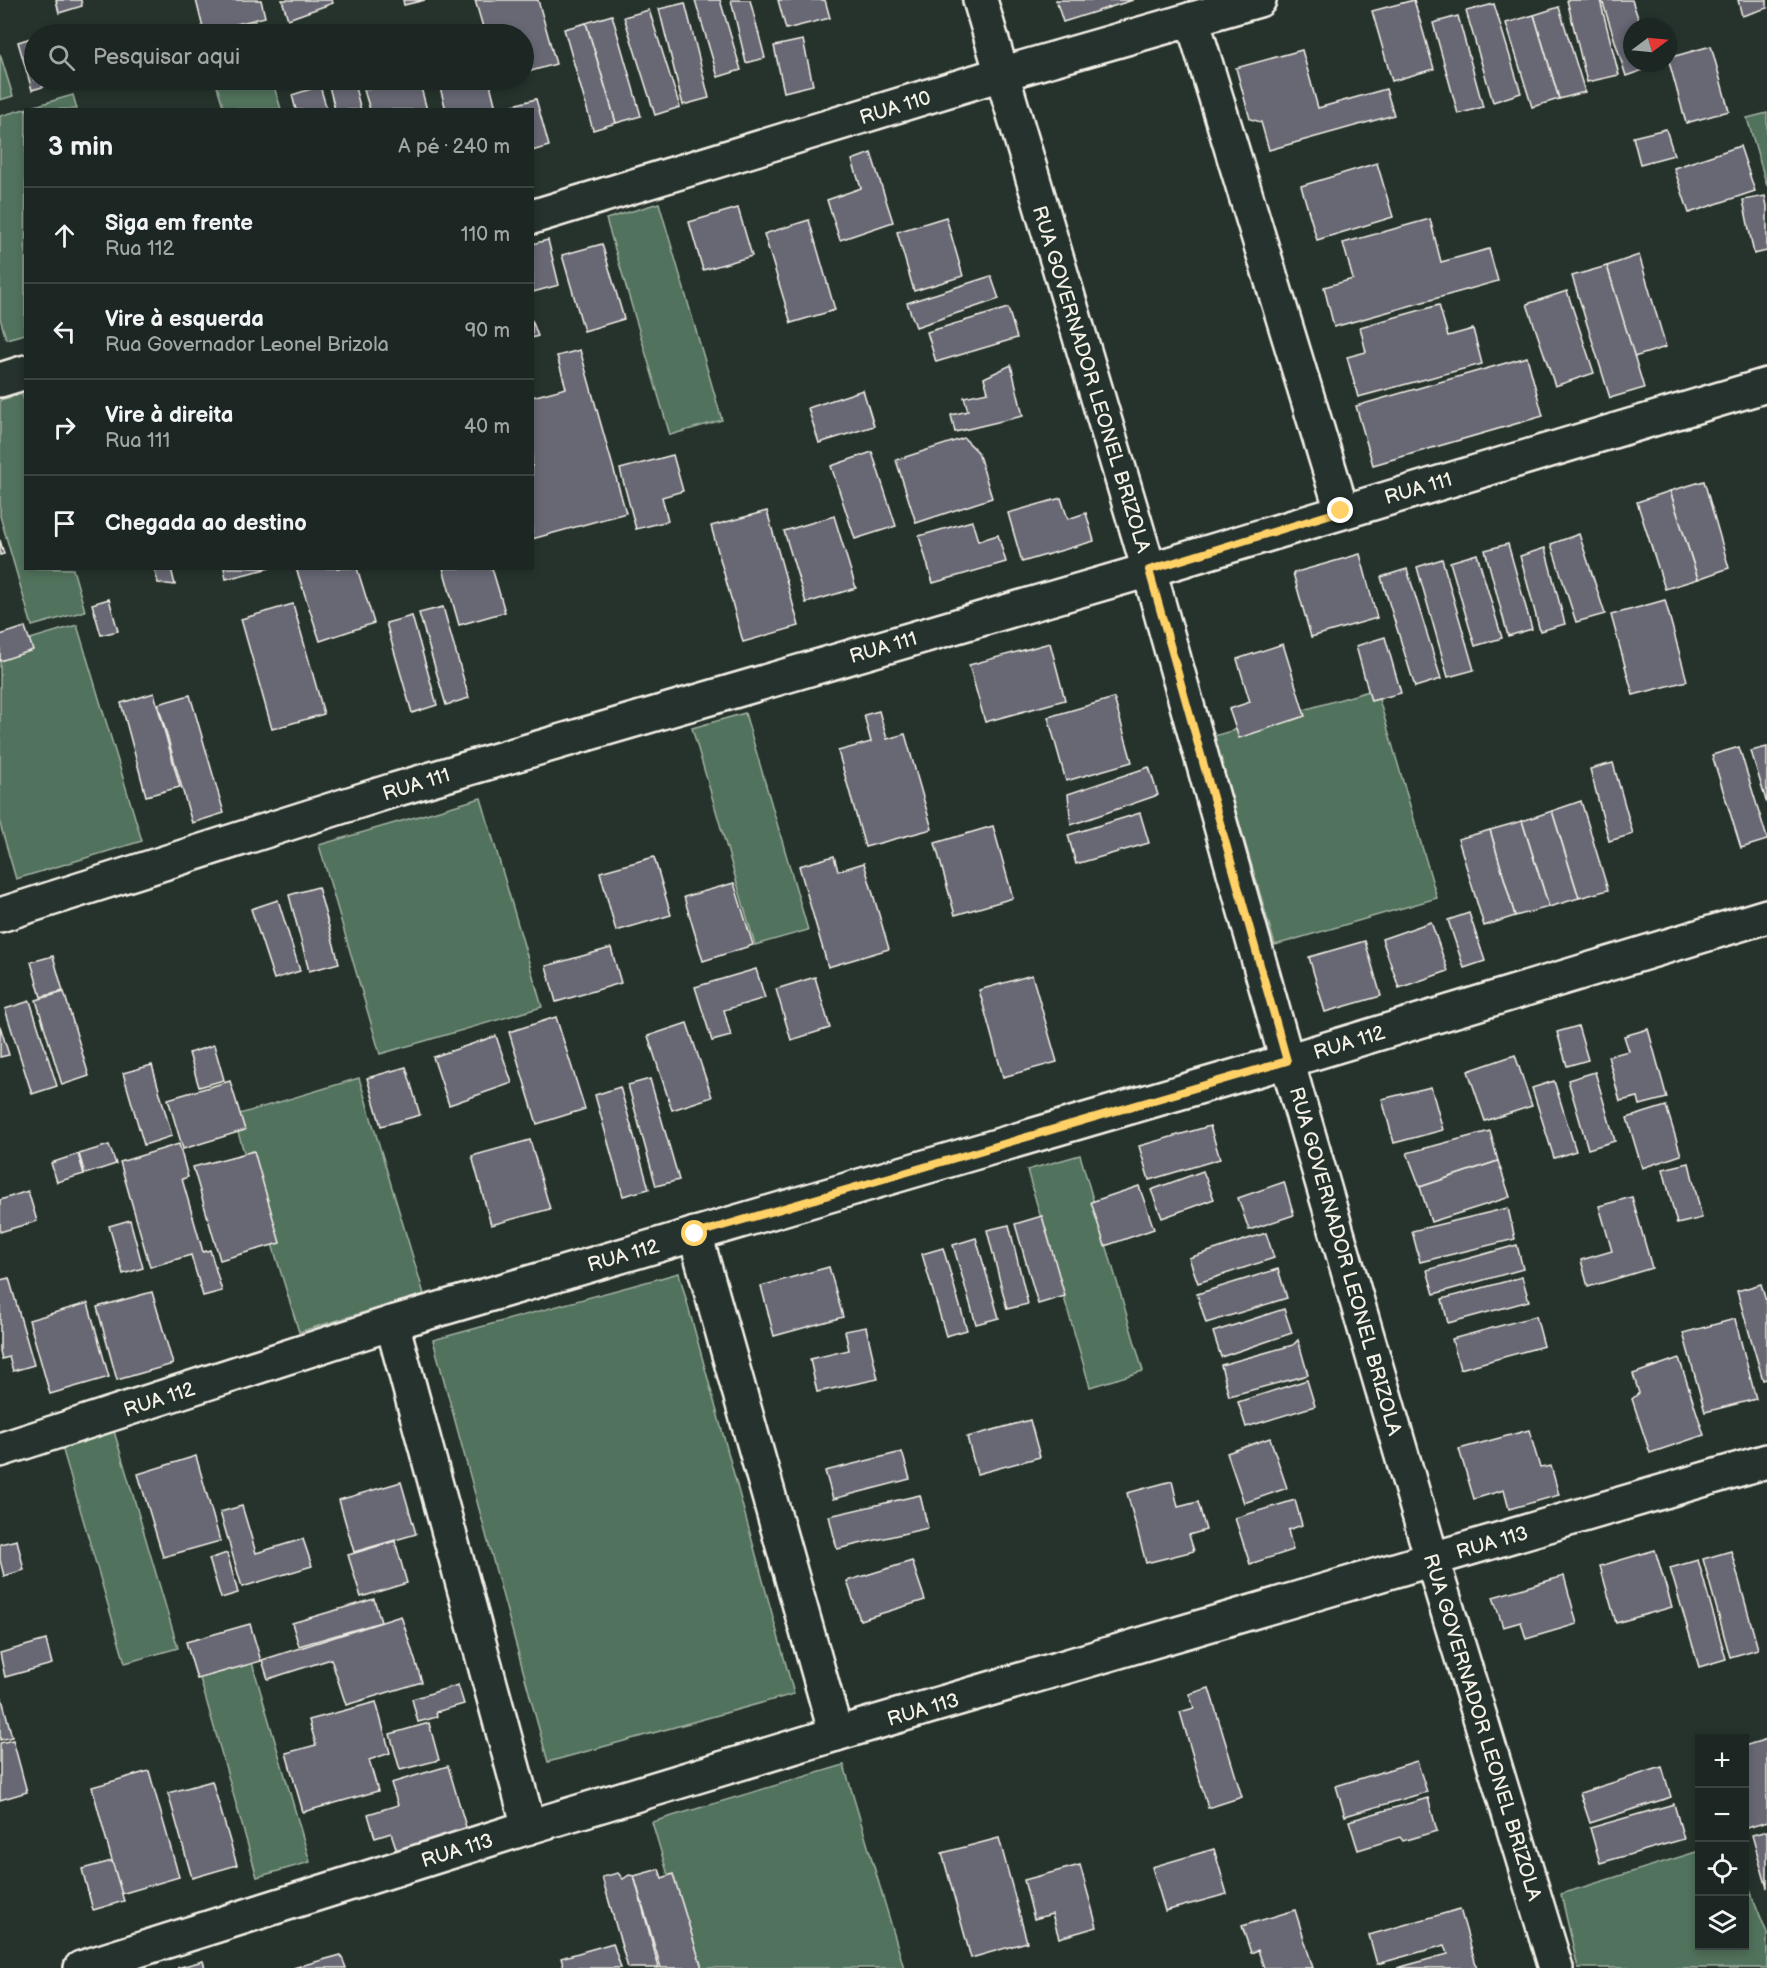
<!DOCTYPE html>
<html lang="pt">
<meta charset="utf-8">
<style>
body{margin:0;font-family:"Balsamiq Sans",sans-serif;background:#252e2a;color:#f1f3f6}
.controls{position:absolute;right:18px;bottom:18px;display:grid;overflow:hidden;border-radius:0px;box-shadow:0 3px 9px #0003}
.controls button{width:54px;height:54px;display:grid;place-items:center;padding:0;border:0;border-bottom:2px solid #3a4340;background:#1c2622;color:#f1f3f6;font:30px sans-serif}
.compass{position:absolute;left:1623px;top:18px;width:54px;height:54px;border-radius:50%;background:#1c2622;box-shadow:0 3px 9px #0003;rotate:74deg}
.stop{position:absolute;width:18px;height:18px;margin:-14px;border:4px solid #ffd166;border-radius:50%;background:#fff}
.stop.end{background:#ffd166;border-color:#fff;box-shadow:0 2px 6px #0008}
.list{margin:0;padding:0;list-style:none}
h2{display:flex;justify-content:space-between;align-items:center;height:78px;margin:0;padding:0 24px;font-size:26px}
h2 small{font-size:20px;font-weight:400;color:#a0a5a5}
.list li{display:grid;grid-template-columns:39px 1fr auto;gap:18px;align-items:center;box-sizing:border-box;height:96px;padding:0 24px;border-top:2px solid #3a4340}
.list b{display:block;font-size:22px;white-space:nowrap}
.list p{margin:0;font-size:20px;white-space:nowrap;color:#a0a5a5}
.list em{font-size:20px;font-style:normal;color:#a0a5a5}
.icon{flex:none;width:33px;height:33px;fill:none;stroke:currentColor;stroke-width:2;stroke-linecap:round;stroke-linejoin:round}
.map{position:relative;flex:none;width:1767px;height:1968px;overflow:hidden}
.search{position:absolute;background:#1c2622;box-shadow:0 3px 9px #0003;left:24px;top:24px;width:510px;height:66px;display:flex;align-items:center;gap:15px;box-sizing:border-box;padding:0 21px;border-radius:33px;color:#a0a5a5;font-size:22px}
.panel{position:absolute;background:#1c2622;box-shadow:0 3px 9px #0003;left:24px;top:108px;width:510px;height:462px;border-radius:0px}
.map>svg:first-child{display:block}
.green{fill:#51725c;stroke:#a2b2a2;stroke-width:1.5}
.building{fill:#676875;stroke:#f4f1e8;stroke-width:1.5}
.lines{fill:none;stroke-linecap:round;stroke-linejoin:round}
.street-casing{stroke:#f4f1e8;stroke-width:38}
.street{stroke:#26332d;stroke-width:33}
.route{stroke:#ffd166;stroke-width:8}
.labels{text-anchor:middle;stroke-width:5;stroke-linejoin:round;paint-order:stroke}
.street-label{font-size:20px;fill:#f4f1e8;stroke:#26332d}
</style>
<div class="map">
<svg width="1767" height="1968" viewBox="0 0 1767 1968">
<rect width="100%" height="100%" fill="#26332d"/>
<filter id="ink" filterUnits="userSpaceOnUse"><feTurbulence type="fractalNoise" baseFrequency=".0167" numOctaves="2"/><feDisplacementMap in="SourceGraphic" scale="12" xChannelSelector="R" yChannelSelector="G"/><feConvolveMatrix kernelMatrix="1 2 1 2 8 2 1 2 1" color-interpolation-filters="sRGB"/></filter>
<g filter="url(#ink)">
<g class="green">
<path d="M255 21 259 34H210Z"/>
<path d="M0 54 13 96 0 100Z"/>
<path d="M215 80H272L281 109H224Z"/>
<path d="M73 95 77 109 26 110 25 334 6 339 0 318V116Z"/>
<path d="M1767 113V186L1747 118Z"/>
<path d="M659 203 722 420 670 435 606 219Z"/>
<path d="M22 394 26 406V568L73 569 85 611 32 626 0 516V400Z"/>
<path d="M77 625 142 841 16 879 0 824V648Z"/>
<path d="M1376 689 1437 898 1275 945 1214 736Z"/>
<path d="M745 713 808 930 755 945 692 728Z"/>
<path d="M481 798 542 1007 380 1054 319 845Z"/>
<path d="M359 1078 424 1294 299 1332 233 1116Z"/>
<path d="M1080 1155 1143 1371 1090 1387 1027 1170Z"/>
<path d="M679 1273 794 1694 548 1762 433 1340Z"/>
<path d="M114 1431 178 1648 125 1663 62 1447Z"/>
<path d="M247 1645 310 1862 257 1877 195 1661Z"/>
<path d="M844 1765 904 1968H696L652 1822Z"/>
<path d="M1699 1851 1700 1946H1744L1745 1878 1767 1933V1968H1578L1561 1894Z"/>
</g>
<g class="building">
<path d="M56 0H81L82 6 59 13Z"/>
<path d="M196 0H261L265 17 204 32Z"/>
<path d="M282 0H332L333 3 288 19Z"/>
<path d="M403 0H425L404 5Z"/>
<path d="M475 0H538L556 64 524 73V34H485Z"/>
<path d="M695 0H720L741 70 718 77Z"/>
<path d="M731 0H750L765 58 746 63Z"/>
<path d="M778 0H825L830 18 786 29Z"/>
<path d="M1056 0H1133L1063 22Z"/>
<path d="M1414 0 1434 69 1392 81 1372 11Z"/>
<path d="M1567 0H1600L1619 75 1587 82Z"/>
<path d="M1602 0H1632L1641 27H1632V63H1653L1654 66 1626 76Z"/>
<path d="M1738 0H1767V8L1742 16Z"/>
<path d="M685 3 709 98 683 105 659 9Z"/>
<path d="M1494 4 1521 93 1493 102 1466 11Z"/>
<path d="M1559 7 1585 92 1559 99 1534 15Z"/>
<path d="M649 10 680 107 655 115 624 17Z"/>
<path d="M612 15 641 116 616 123 586 23Z"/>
<path d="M1534 15 1559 99 1532 107 1506 23Z"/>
<path d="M1458 16 1483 107 1458 114 1433 23Z"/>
<path d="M586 23 616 123 593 130 564 29Z"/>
<path d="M58 30 60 34H44Z"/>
<path d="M34 37V80H66L32 90 18 42Z"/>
<path d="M803 40 813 85 784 92 774 46Z"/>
<path d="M1711 46 1729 111 1686 123 1668 58Z"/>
<path d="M1302 50 1318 108 1386 89 1394 115 1269 150 1261 122 1250 119 1236 68Z"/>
<path d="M353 80 361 110H335L329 86Z"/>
<path d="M399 80H419L427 110H370L364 90Z"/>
<path d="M438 80H489L496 108 490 110H446Z"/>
<path d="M320 86 327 110H296L292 95Z"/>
<path d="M536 99 549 146 532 151V110H507L506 107Z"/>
<path d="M1666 129 1674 155 1640 164 1633 137Z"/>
<path d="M1740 146 1755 191 1689 213 1674 168Z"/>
<path d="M871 153 893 222 840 240 827 200 861 188 852 160Z"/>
<path d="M1377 163 1393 217 1317 240 1301 186Z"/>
<path d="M1765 196 1767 206V251L1754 254 1743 200Z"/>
<path d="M738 208 752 256 703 270 689 222Z"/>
<path d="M946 217 963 276 914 291 897 232Z"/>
<path d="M1430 219 1441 262 1489 249 1498 281 1334 327 1324 287 1353 279 1343 243Z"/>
<path d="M809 220 835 310 791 323 764 234Z"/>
<path d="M548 240 559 285 533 292 532 244Z"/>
<path d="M602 244 624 319 584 331 562 255Z"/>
<path d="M1639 255 1666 347 1634 357 1607 266Z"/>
<path d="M1607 266 1644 388 1610 398 1572 276Z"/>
<path d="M991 276 999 299 916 327 907 303Z"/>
<path d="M1567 291 1594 373 1555 386 1527 304Z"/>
<path d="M1439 305 1448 336 1473 329 1482 364 1358 397 1347 357 1366 352 1360 327Z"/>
<path d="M1008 308 1017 338 936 362 927 332Z"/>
<path d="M532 320 538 336 532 338Z"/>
<path d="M580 350 626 513 532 539V397L566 388 557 356Z"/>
<path d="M1527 357 1543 416 1373 465 1356 406Z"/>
<path d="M1011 365 1023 416 955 432 951 415 968 411 964 397 988 392 984 378Z"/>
<path d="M863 390 874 426 819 443 808 408Z"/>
<path d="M964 438 978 452 992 498 916 523 896 460Z"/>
<path d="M872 452 896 526 855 539 831 466Z"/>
<path d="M673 455 683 491 662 497 668 521 636 529 620 469Z"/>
<path d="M1704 481 1729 568 1698 579 1670 491Z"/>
<path d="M1670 491 1698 579 1665 589 1637 502Z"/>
<path d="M1061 498 1068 519 1086 513 1094 541 1022 562 1008 513Z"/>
<path d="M767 511 799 626 743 642 711 526Z"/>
<path d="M834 516 856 588 806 603 784 531Z"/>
<path d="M972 521 978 541 998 535 1006 562 933 583 919 536Z"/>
<path d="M1579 534 1605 614 1576 622 1551 544Z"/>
<path d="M0 540 4 554 0 555Z"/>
<path d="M1508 544 1532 629 1508 636 1485 550Z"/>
<path d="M1545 548 1565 624 1540 631 1520 556Z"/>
<path d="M1360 554 1377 618 1311 637 1293 573Z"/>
<path d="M1477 554 1502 638 1475 646 1450 562Z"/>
<path d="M1442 559 1474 670 1448 677 1417 567Z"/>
<path d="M154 568H171L175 585 158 583Z"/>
<path d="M224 568H270L226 579Z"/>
<path d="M296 568H357L374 623 320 641Z"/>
<path d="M443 568H492L505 612 459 625Z"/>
<path d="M1407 569 1441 679 1415 687 1381 577Z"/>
<path d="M109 599 118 631 101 635 92 604Z"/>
<path d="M1665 600 1687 681 1633 695 1611 615Z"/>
<path d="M293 604 324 714 272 729 241 619Z"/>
<path d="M443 607 469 698 446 705 419 613Z"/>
<path d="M412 616 437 705 412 713 386 623Z"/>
<path d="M25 627 33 650 0 661V635Z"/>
<path d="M1385 637 1401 693 1371 701 1356 646Z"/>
<path d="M1050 643 1065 700 985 722 969 665Z"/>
<path d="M1283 644 1305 716 1239 738 1229 709 1250 702 1237 659Z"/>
<path d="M154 693 180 787 146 796 121 703Z"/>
<path d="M190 695 224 813 192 823 158 704Z"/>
<path d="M1114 698 1132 762 1066 781 1048 717Z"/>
<path d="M879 711 887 739 905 734 932 829 865 847 838 751 871 742 864 715Z"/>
<path d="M1739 747 1767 838V840L1741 848 1712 755Z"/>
<path d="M1767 747V804L1751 751Z"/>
<path d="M1613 763 1633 834 1609 841 1590 769Z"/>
<path d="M1149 767 1158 795 1071 825 1068 794Z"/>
<path d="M1581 801 1608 890 1579 898 1552 811Z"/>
<path d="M1552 811 1579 898 1549 907 1522 821Z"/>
<path d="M1140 813 1149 843 1076 864 1068 835Z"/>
<path d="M1522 821 1549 907 1515 916 1490 830Z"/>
<path d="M993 826 1013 898 955 915 935 843Z"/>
<path d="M1490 830 1515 916 1484 926 1458 839Z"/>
<path d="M834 856 838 871 864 863 889 949 828 967 799 866Z"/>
<path d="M654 857 671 915 616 931 600 872Z"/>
<path d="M734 883 753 945 703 961 684 897Z"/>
<path d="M318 887 339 963 309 971 289 895Z"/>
<path d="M278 900 300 971 274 979 251 909Z"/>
<path d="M1469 913 1485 961 1464 968 1448 920Z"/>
<path d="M1431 922 1448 971 1399 988 1382 939Z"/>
<path d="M1365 941 1381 996 1325 1012 1309 957Z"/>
<path d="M611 948 621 983 556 1002 546 966Z"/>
<path d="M53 956 63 991 41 997 31 962Z"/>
<path d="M756 969 765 998 724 1010 731 1036 712 1041 695 987Z"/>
<path d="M1032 975 1057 1062 1003 1077 979 990Z"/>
<path d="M815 977 830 1028 791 1040 776 989Z"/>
<path d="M64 992 89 1076 62 1085 36 1000Z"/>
<path d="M30 1001 57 1086 32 1094 5 1009Z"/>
<path d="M556 1017 585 1109 537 1124 509 1032Z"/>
<path d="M687 1023 712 1097 672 1110 648 1036Z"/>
<path d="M0 1026 9 1055 0 1057Z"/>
<path d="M1578 1026 1588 1060 1567 1066 1557 1032Z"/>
<path d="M1648 1029 1667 1098 1640 1105 1638 1097 1620 1101 1608 1056 1629 1051 1624 1036Z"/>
<path d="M496 1036 512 1083 449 1105 433 1057Z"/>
<path d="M214 1045 224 1080 199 1087 189 1053Z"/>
<path d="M1515 1055 1532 1106 1485 1121 1468 1071Z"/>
<path d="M152 1065 172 1136 144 1145 123 1073Z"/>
<path d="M406 1067 420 1115 381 1126 367 1078Z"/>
<path d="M1595 1072 1615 1141 1588 1149 1568 1080Z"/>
<path d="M650 1079 679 1180 656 1186 628 1085Z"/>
<path d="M230 1081 245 1130 183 1149 168 1099Z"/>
<path d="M1554 1081 1576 1151 1554 1158 1532 1088Z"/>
<path d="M620 1087 649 1189 623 1196 595 1095Z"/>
<path d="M1431 1087 1443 1130 1394 1143 1382 1099Z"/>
<path d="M1666 1106 1681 1155 1642 1168 1627 1118Z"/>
<path d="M1210 1126 1220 1159 1149 1180 1139 1146Z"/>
<path d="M1490 1131 1498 1161 1420 1187 1407 1153Z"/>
<path d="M530 1140 550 1209 491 1225 472 1156Z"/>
<path d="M179 1144 188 1177 182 1179 203 1252 210 1250 222 1291 203 1296 191 1255 150 1267 120 1162Z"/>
<path d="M109 1145 116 1164 85 1174 79 1154Z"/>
<path d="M254 1151 280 1243 220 1260 193 1167Z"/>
<path d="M78 1154 84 1174 57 1182 51 1163Z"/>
<path d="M1498 1161 1510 1197 1431 1222 1420 1187Z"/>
<path d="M1689 1163 1702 1218 1677 1224 1663 1169Z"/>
<path d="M1203 1171 1214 1199 1162 1218 1151 1190Z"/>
<path d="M1284 1182 1294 1215 1249 1230 1238 1198Z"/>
<path d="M1139 1186 1154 1229 1105 1246 1091 1202Z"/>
<path d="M28 1191 37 1221 0 1232V1200Z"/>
<path d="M1632 1197 1652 1268 1588 1287 1581 1260 1612 1251 1599 1206Z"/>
<path d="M1508 1208 1515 1239 1420 1262 1412 1231Z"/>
<path d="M1042 1216 1065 1296 1038 1304 1015 1224Z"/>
<path d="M130 1220 143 1268 123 1274 109 1226Z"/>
<path d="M1009 1225 1028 1304 1007 1309 987 1230Z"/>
<path d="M1266 1233 1274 1258 1198 1283 1189 1258Z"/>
<path d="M976 1238 999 1318 976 1324 953 1245Z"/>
<path d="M1517 1245 1523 1269 1434 1294 1427 1270Z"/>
<path d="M943 1248 967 1330 946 1336 922 1254Z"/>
<path d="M829 1267 843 1317 774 1336 761 1286Z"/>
<path d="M1278 1269 1287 1298 1206 1323 1197 1294Z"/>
<path d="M1522 1277 1529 1301 1448 1323 1442 1299Z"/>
<path d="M9 1278 34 1365 13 1371 9 1357 2 1359 0 1351V1280Z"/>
<path d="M1761 1284 1767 1305V1379L1763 1380 1737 1291Z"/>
<path d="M152 1292 173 1364 117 1380 97 1307Z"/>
<path d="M88 1303 109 1377 50 1394 29 1320Z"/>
<path d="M1284 1309 1292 1333 1221 1357 1213 1332Z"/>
<path d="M1536 1316 1544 1346 1460 1369 1452 1339Z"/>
<path d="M1735 1319 1756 1399 1705 1412 1683 1333Z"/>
<path d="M866 1327 878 1379 817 1392 810 1359 849 1350 845 1331Z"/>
<path d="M1298 1340 1308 1375 1229 1396 1221 1365 1293 1345Z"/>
<path d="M1679 1358 1704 1435 1650 1453 1632 1399 1639 1393 1633 1374Z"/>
<path d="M1307 1380 1315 1406 1246 1427 1238 1402Z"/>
<path d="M1030 1420 1040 1457 977 1474 967 1437Z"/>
<path d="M1529 1430 1540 1468 1551 1466 1559 1495 1509 1509 1504 1490 1474 1499 1459 1449Z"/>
<path d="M1270 1438 1287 1488 1244 1503 1227 1453Z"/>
<path d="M902 1452 910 1479 833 1499 825 1471Z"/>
<path d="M196 1456 220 1541 163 1557 138 1474Z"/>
<path d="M1172 1481 1178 1507 1198 1502 1206 1530 1189 1535 1194 1551 1146 1563 1127 1493Z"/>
<path d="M401 1482 416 1534 354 1552 339 1500Z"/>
<path d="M920 1495 928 1528 837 1549 829 1516Z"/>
<path d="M1295 1500 1302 1525 1288 1530 1293 1550 1250 1564 1235 1518Z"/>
<path d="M242 1506 256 1553 303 1539 312 1566 242 1587 220 1512Z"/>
<path d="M17 1540 24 1570 4 1576 0 1560V1544Z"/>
<path d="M395 1541 407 1583 361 1597 348 1555Z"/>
<path d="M1655 1550 1672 1607 1616 1623 1600 1566Z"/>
<path d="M1731 1551 1758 1649 1730 1657 1703 1559Z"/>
<path d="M227 1553 238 1593 221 1598 209 1559Z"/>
<path d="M1698 1560 1726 1659 1699 1667 1670 1568Z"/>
<path d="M912 1561 925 1600 860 1620 847 1581Z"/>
<path d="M1564 1576 1577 1624 1526 1639 1521 1622 1503 1627 1493 1597Z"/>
<path d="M374 1599 381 1622 299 1646 292 1623Z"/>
<path d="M401 1616 422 1682 346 1705 331 1659 268 1679 262 1660Z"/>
<path d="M250 1624 261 1661 197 1679 186 1642Z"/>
<path d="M46 1640 52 1664 5 1677 0 1653Z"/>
<path d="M458 1685 464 1704 436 1712 437 1717 418 1722 412 1699Z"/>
<path d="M1209 1688 1242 1797 1208 1808 1180 1712 1194 1708 1189 1694Z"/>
<path d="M0 1691 12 1737 0 1740Z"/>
<path d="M376 1702 390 1753 369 1760 378 1791 303 1812 286 1753 316 1745 309 1720Z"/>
<path d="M429 1723 439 1760 400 1770 390 1734Z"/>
<path d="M1767 1739V1822L1744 1829V1746Z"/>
<path d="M13 1740 27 1792 0 1800V1743Z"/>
<path d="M1417 1761 1427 1792 1345 1816 1336 1786Z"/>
<path d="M448 1766 469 1837 399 1857 391 1833 375 1838 368 1814 398 1805 391 1783Z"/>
<path d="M1662 1767 1671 1797 1590 1823 1580 1793Z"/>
<path d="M149 1771 179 1877 121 1894 92 1787Z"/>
<path d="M212 1781 237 1865 192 1878 168 1793Z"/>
<path d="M1428 1798 1437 1831 1403 1841 1400 1837 1358 1850 1349 1821Z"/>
<path d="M1674 1804 1684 1839 1600 1863 1590 1828Z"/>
<path d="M1767 1831V1888L1752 1835Z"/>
<path d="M999 1838 1027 1942 971 1958 942 1853Z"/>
<path d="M1214 1849 1227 1894 1165 1911 1152 1867Z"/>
<path d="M112 1861 124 1901 93 1910 82 1869Z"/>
<path d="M1080 1865 1097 1927 1059 1938 1052 1914 1034 1919 1024 1880Z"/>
<path d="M659 1869 662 1878 673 1874 702 1968H661L634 1876Z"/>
<path d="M618 1873 623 1879 629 1875 634 1876 659 1968H628L602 1877Z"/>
<path d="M1460 1909 1477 1968H1397L1448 1954 1445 1945 1377 1964 1369 1935Z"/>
<path d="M1295 1910 1313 1968H1264L1258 1950 1251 1953 1242 1926Z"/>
<path d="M613 1943 621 1968H564L561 1958Z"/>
<path d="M341 1955 346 1968H293Z"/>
<path d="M203 1961 205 1968H177Z"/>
</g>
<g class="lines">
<defs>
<g id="street">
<path d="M980 0 1149 570 1287 1061 1432 1559 1556 1968"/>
<path d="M1192 19 1342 511"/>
<path d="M532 217 1001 74 1259 0"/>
<path d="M0 380 26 372"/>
<path d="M0 915 394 790 1149 570 1767 385"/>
<path d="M695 1234 836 1734"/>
<path d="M392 1323 529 1827"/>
<path d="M0 1450 392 1323 1287 1061 1767 916"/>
<path d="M81 1968 529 1827 836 1734 1767 1461"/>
</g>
</defs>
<use href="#street" class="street-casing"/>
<use href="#street" class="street"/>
</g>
</g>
<g class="lines" filter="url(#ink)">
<path class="route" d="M695 1234 1287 1061 1149 570 1341 511"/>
</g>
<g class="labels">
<g class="street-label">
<text transform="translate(895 107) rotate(-17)" y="7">RUA 110</text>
<text transform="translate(1092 379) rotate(73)" y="7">RUA GOVERNADOR LEONEL BRIZOLA</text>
<text transform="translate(1418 488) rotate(-16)" y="7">RUA 111</text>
<text transform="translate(883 647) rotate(-16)" y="7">RUA 111</text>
<text transform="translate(416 784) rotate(-17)" y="7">RUA 111</text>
<text transform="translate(1349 1042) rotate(-17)" y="7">RUA 112</text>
<text transform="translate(623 1255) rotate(-16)" y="7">RUA 112</text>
<text transform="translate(1346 1261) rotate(74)" y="7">RUA GOVERNADOR LEONEL BRIZOLA</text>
<text transform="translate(159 1399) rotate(-18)" y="7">RUA 112</text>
<text transform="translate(1492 1542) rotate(-16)" y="7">RUA 113</text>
<text transform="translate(923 1709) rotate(-16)" y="7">RUA 113</text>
<text transform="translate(1483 1727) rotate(73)" y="7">RUA GOVERNADOR LEONEL BRIZOLA</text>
<text transform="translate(457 1850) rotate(-17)" y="7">RUA 113</text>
</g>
</g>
</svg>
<div class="controls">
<button>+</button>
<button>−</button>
<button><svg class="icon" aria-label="locate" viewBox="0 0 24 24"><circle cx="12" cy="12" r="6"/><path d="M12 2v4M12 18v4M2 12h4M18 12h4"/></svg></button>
<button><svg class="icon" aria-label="layers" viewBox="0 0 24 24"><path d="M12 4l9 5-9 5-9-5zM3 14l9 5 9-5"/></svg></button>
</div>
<svg class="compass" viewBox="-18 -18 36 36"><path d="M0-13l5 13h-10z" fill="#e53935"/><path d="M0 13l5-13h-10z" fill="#a0a5a5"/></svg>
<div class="stop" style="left:695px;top:1234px"></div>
<div class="stop end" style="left:1341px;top:511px"></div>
<div class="search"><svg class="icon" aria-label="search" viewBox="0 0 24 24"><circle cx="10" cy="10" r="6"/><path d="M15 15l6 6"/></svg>Pesquisar aqui</div>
<section class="panel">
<h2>3 min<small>A pé · 240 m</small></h2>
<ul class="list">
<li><svg class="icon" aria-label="ahead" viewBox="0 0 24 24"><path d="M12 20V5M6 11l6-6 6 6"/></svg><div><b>Siga em frente</b><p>Rua 112</p></div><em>110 m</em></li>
<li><svg class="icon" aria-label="left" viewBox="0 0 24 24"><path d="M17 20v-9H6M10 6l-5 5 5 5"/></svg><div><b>Vire à esquerda</b><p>Rua Governador Leonel Brizola</p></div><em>90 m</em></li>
<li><svg class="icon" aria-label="right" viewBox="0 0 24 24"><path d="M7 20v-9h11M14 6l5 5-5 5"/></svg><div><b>Vire à direita</b><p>Rua 111</p></div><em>40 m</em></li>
<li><svg class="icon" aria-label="arrive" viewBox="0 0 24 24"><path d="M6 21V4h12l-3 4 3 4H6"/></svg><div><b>Chegada ao destino</b></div></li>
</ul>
</section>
</div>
